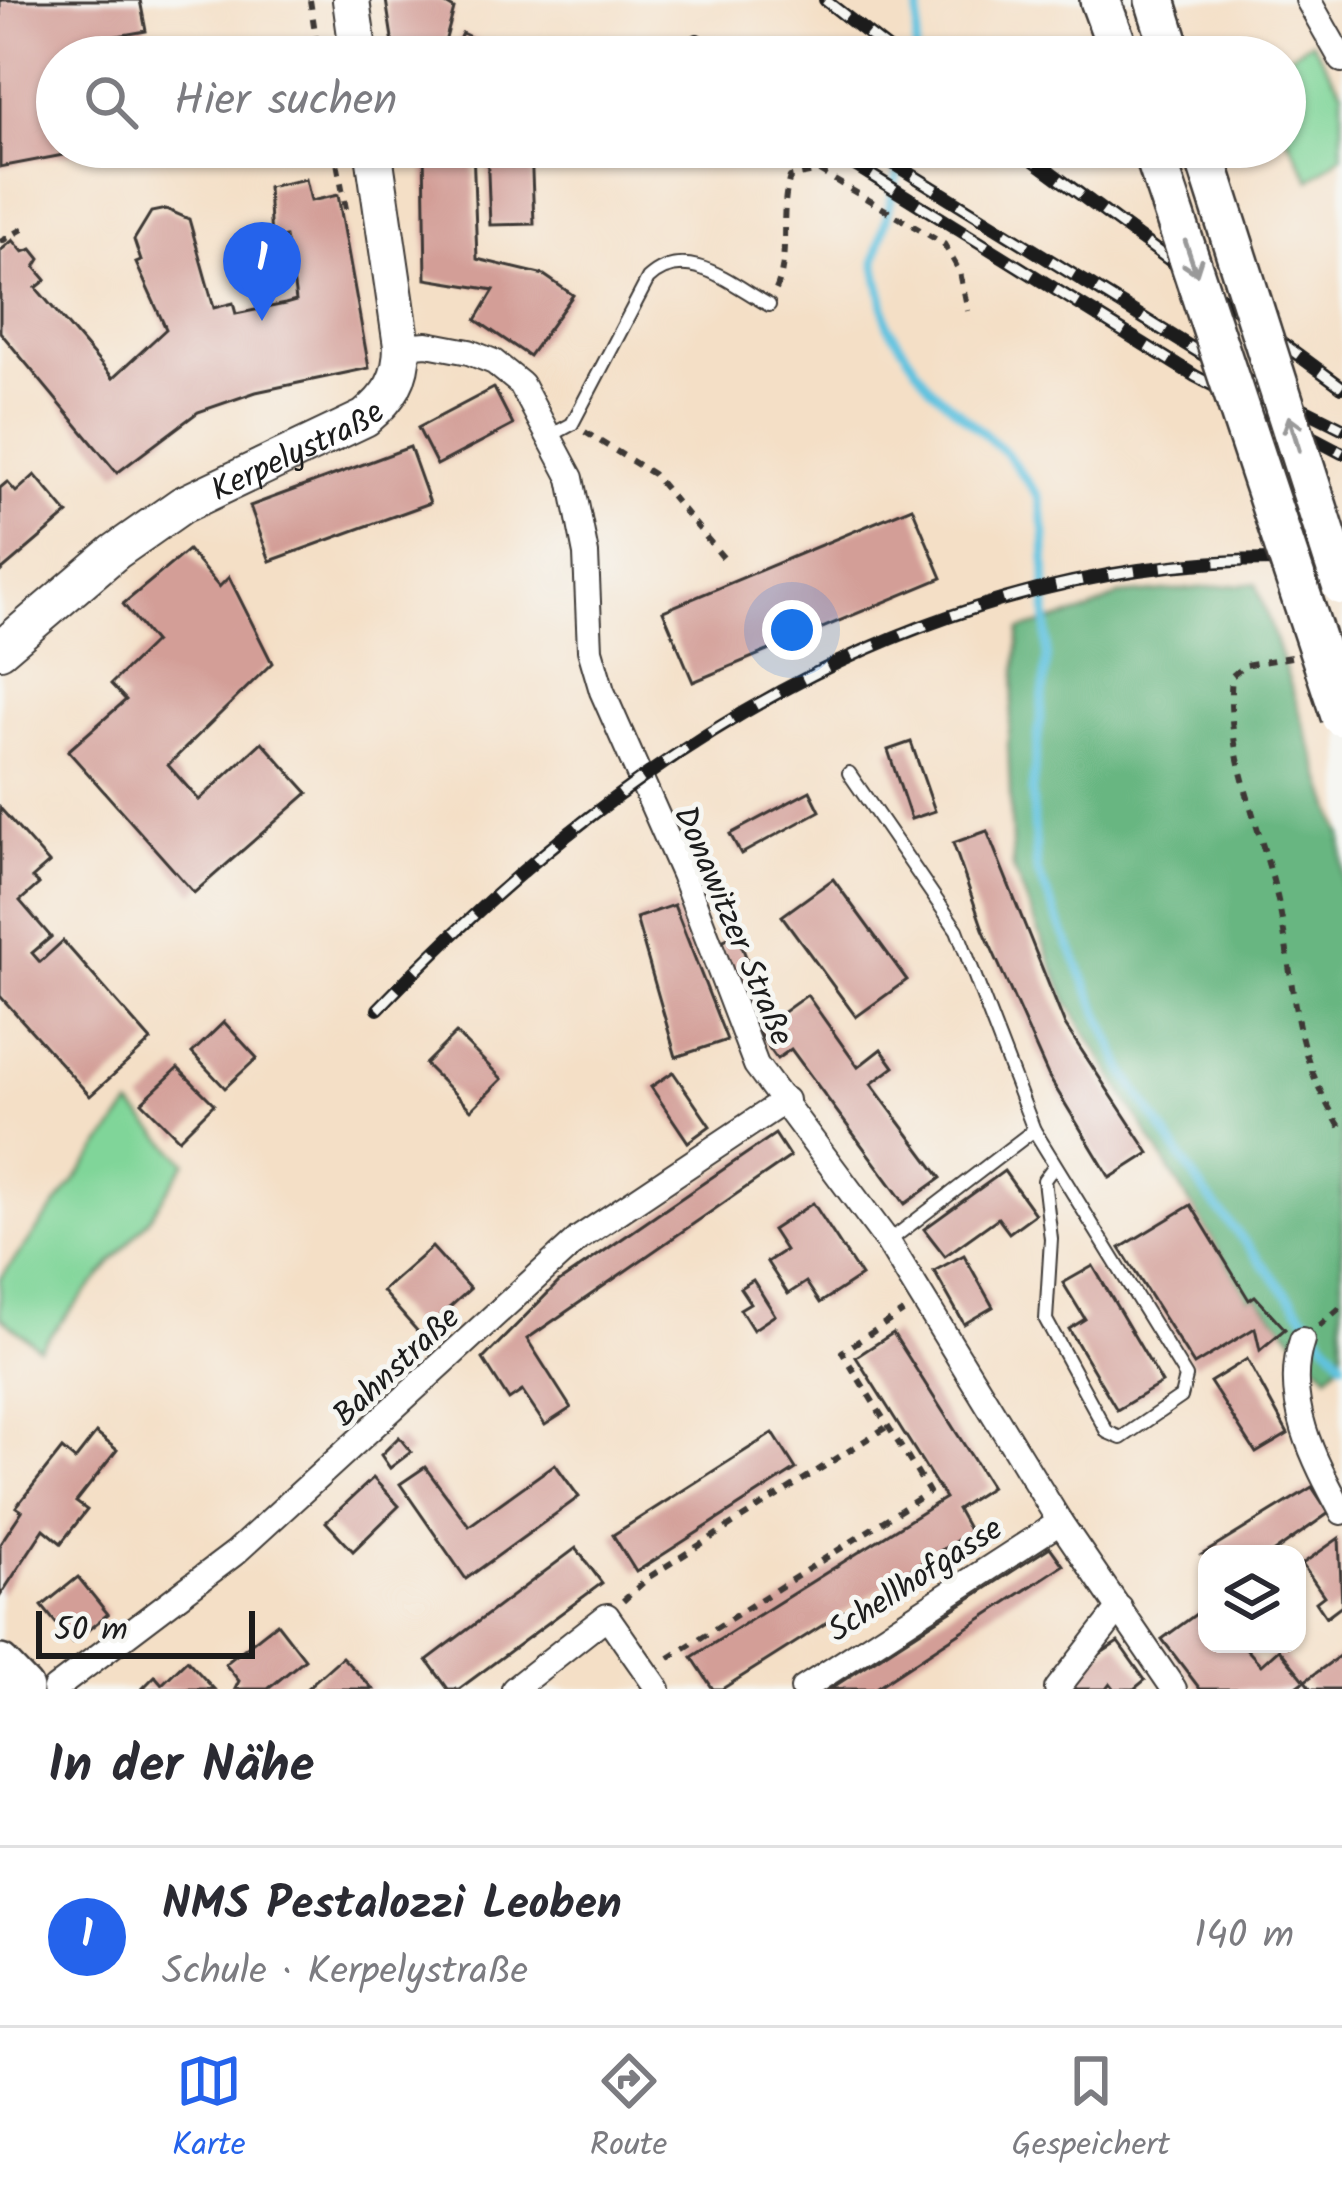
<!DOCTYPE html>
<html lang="de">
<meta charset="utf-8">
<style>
body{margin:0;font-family:Kalam,sans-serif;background:#f7f7f7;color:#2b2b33}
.controls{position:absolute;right:36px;bottom:36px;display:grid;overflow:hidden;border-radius:24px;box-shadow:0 3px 9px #0004}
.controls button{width:108px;height:108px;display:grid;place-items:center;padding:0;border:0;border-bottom:3px solid #e1e1e2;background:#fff;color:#2b2b33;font:60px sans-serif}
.scale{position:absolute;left:36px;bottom:30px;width:219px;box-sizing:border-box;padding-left:12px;border:6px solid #1c1c1c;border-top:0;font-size:33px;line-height:42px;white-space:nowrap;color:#1c1c1c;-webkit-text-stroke:9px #f6f6f2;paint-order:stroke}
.you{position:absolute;left:792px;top:630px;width:42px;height:42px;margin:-30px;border:9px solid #fff;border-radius:50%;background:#1a73e8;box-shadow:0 0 0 18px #1a73e833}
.badge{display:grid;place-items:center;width:78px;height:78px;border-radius:50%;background:#2563eb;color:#fff;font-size:39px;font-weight:700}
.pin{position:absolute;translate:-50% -99px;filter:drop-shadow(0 3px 6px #0008)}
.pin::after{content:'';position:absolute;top:63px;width:42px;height:36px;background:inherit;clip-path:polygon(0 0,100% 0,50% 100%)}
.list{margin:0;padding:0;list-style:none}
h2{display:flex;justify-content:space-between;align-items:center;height:156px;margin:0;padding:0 48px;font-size:51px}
h2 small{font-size:39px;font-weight:400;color:#7c7c81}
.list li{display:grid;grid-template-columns:78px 1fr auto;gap:36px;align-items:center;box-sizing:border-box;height:180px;padding:0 48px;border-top:3px solid #e1e1e2}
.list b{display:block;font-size:45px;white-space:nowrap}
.list p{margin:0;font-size:39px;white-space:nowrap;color:#7c7c81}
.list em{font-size:39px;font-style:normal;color:#7c7c81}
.icon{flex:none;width:66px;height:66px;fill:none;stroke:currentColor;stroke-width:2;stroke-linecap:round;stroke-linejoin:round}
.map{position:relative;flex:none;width:1342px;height:1689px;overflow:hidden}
.search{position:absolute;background:#fff;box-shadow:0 3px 9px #0004;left:36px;right:36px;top:36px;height:132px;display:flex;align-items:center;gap:30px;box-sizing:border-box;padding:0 42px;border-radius:66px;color:#7c7c81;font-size:45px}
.sheet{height:336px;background:#fff}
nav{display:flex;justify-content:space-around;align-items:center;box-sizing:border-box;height:168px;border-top:3px solid #e1e1e2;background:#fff;font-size:33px;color:#7c7c81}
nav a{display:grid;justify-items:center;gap:6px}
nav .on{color:#2563eb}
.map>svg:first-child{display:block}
.green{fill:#80d599;stroke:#4e785a;stroke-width:3}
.forest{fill:#68b681;stroke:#42694e;stroke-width:3}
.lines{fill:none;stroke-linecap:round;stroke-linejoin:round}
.stream{stroke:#61c2df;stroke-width:9}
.building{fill:#d39e97}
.lane-casing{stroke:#3c3936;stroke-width:16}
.street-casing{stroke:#3c3936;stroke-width:28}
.secondary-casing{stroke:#3c3936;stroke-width:40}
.primary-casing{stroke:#3c3936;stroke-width:44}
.path{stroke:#3c3936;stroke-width:6;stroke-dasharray:9 9;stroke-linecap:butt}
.lane{stroke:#fff;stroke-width:12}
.street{stroke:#fff;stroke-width:24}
.secondary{stroke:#fff;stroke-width:36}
.primary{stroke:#fff;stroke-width:39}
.rail-casing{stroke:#1c1c1c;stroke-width:14}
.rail{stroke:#f6f6f2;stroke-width:9;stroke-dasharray:27;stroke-linecap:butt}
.primary-bridge-casing{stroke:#3c3936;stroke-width:44;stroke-linecap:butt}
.primary-bridge{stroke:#fff;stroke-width:39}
.oneway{stroke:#999}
.labels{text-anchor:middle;stroke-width:10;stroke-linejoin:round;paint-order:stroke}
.street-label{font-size:33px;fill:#1c1c1c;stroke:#f6f6f2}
</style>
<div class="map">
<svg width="1342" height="1689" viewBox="0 0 1342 1689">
<rect width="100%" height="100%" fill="#f6f6f2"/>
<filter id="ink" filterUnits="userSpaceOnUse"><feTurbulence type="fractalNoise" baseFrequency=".00833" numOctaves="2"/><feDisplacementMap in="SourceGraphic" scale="24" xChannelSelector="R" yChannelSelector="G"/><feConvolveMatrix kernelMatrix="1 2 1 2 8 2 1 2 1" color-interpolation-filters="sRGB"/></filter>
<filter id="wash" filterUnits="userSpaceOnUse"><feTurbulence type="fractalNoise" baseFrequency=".004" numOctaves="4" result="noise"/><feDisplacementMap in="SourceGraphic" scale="48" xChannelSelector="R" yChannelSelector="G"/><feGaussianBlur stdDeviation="2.7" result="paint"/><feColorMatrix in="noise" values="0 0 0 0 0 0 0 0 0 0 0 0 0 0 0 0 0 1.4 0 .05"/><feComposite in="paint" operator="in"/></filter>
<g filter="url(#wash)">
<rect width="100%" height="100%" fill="#f4dfc6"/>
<g class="green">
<path d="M1311 41 1342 91V155L1310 180 1285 134V58Z"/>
<path d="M131 1106 186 1162 148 1220 39 1348 0 1316V1279Z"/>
</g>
<path class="forest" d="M1256 583 1342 837V1360L1328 1375 1256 1296 1249 1300 1068 1003 1013 868 1008 742 1020 630 1088 611 1119 595Z"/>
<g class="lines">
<g class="stream">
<path d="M915 57 920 0"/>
<path d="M905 147 875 261 888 326 929 386 1006 453 1039 497 1045 533 1047 658 1032 791 1037 871 1125 1073 1204 1192 1342 1361"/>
</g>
</g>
<g id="blocks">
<g class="building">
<path d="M0 0H140L146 31 83 42 86 57H57V147L95 149 0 167Z"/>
<path d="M386 0H439L454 9 441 57H395Z"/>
<path d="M462 33 513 57H451Z"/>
<path d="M604 40 605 57H515L517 45Z"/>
<path d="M424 147H473L477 259 544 275 573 295 529 356 476 320 494 290 426 279Z"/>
<path d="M487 147H531L534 224 490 225Z"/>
<path d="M306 179 311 201 338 195 369 368 256 392 198 412 117 473 0 332V251L13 240 23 252 32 249 40 259 35 267 46 280 36 288 113 378 166 329 136 263 141 261 134 240 151 212 166 209 189 219 214 308 233 303 236 314 285 304 296 301 293 278 284 280 280 255 288 253 285 237 271 240 268 187Z"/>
<path d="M494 388 513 425 437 465 418 428Z"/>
<path d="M410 447 430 503 270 561 250 506Z"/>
<path d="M35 475 68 514 0 572V488L7 482 16 492Z"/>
<path d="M912 507 942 578 693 682 663 611Z"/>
<path d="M188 550 219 587 229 577 272 663 168 765 199 800 262 742 308 793 194 893 68 751 126 700 111 684 154 642 123 604Z"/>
<path d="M911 742 935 811 911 819 888 750Z"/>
<path d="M810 791 820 811 741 854 730 834Z"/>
<path d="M0 808 49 863 32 878 39 884 20 901 51 937 32 953 40 962 63 941 151 1041 90 1096 0 996Z"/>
<path d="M987 831 1065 1025 1149 1153 1110 1178 1049 1077 983 929 953 843Z"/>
<path d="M833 879 907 980 856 1017 782 916Z"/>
<path d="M674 905 727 1040 676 1057 636 918Z"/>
<path d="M737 934 767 1010 749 1017 719 942Z"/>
<path d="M807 995 858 1067 881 1049 894 1067 871 1084 941 1178 905 1204 791 1049 777 1059 757 1031Z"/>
<path d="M224 1022 257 1058 225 1088 192 1053Z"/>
<path d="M456 1033 502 1079 471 1110 425 1064Z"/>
<path d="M178 1068 214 1104 179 1139 142 1102Z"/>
<path d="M673 1072 710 1126 688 1142 651 1087Z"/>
<path d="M775 1134 790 1157 527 1339 571 1408 545 1425 522 1391 509 1400 483 1359 559 1282Z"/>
<path d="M1004 1171 1035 1214 1009 1233 998 1218 945 1256 924 1229Z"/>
<path d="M813 1203 861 1276 820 1303 806 1282 788 1294 767 1262 785 1250 772 1230Z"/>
<path d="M1191 1205 1249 1300 1255 1296 1285 1329 1260 1350 1255 1328 1194 1365 1120 1248Z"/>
<path d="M432 1247 470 1289 420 1334 382 1291Z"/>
<path d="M964 1255 993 1307 964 1324 934 1271Z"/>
<path d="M1093 1266 1162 1383 1117 1410 1069 1329 1085 1319 1063 1283Z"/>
<path d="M753 1280 775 1315 753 1330 740 1309 750 1303 740 1288Z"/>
<path d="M893 1333 991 1487 957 1509 970 1532 722 1689H713L692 1657 945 1498 856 1357Z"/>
<path d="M1247 1359 1288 1434 1256 1453 1210 1382Z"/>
<path d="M96 1433 117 1450 76 1502 87 1510 61 1543 44 1529 0 1596V1544L22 1511 16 1507 62 1449 75 1460Z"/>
<path d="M773 1433 796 1469 636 1572 613 1535Z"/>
<path d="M399 1437 411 1452 390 1468 381 1455Z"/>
<path d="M555 1464 579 1497 466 1579 400 1484 425 1467 469 1526Z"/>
<path d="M373 1478 399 1506 353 1551 326 1522Z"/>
<path d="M1312 1487 1329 1513 1271 1554H1203Z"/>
<path d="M1339 1538 1342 1605 1326 1617 1316 1602 1324 1596 1302 1564Z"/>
<path d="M1050 1547 1063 1565 874 1689H830Z"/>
<path d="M576 1548 602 1583 459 1689H448L427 1660Z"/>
<path d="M78 1577 108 1614 72 1643 42 1606Z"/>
<path d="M1207 1606V1644H1242L1261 1665 1279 1649 1305 1681 1294 1689H1200L1162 1639Z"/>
<path d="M277 1623 305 1659 268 1689H235L239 1681 225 1664Z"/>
<path d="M1118 1642 1145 1680 1134 1689H1114L1110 1684 1106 1689H1071L1092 1659Z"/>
<path d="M1342 1654V1689H1311L1305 1681Z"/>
<path d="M342 1657 373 1689H306Z"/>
<path d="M187 1660 214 1689H142L155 1676 162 1684Z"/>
</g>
</g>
</g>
<g filter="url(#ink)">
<use href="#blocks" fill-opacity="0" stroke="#3c3936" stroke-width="3"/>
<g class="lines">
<defs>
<g id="lane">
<path d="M550 436 572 424 648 279C687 243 731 284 769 305"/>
<path d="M849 773 957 930 1034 1130 889 1241"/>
<path d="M1034 1130 1186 1377 1181 1397 1121 1438 1107 1432 1046 1320 1051 1239 1044 1180 1055 1165"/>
</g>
<g id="street">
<path d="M1308 0 1342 60"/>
<path d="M402 346 427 344 469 352 494 362 521 384 571 478 586 554 590 650 602 691 683 874 756 1065 888 1242 1060 1522 1174 1689"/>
<path d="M1302 1340C1282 1400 1314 1460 1342 1512"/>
<path d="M55 1689 235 1553 578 1239 786 1100"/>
<path d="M514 1689 607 1616 658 1689"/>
<path d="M803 1689 1060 1522"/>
<path d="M1057 1689 1120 1608"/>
</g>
<g id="secondary">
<path d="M351 0 359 57"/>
<path id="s1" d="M0 650 115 552 182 505 365 418C390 397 402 379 402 346L373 147"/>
</g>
<g id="primary">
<path d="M1100 0 1121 57"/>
<path d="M1155 0 1173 57"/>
<path d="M0 1665 23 1689"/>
</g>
</defs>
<use href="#lane" class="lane-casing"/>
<use href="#street" class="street-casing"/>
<use href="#secondary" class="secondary-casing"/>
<use href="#primary" class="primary-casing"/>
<g class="path">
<path d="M310 0 319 57"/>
<path d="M334 147 347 214"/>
<path d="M0 242 28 226"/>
<path d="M776 290C791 256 778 214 790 177L819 171 944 244 960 272 968 311"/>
<path d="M585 432 653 474 727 562"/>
<path d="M1291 657 1245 665 1232 676C1224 759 1264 831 1280 910 1297 999 1291 1049 1342 1130"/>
<path d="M1319 1326 1342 1306"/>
<path d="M623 1601 649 1577 888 1426"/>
<path d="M669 1658 929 1492 842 1352 903 1312"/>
</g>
<use href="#lane" class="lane"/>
<use href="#street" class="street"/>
<use href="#secondary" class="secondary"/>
<use href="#primary" class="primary"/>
<defs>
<g id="rail">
<path d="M825 0 898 57"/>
<path d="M697 40 724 57"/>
<path d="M826 147 1195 376 1342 453"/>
<path d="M867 147 1234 374 1342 428"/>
<path d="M1016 147 1342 387"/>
<path d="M378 1009C637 739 954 538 1342 562"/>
</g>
</defs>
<use href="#rail" class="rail-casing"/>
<use href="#rail" class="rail"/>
<defs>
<g id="primary-bridge">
<path d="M1152 147 1341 716"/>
<path d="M1202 147 1342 585"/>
</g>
</defs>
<use href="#primary-bridge" class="primary-bridge-casing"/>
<use href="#primary-bridge" class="primary-bridge"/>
</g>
<defs><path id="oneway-shaft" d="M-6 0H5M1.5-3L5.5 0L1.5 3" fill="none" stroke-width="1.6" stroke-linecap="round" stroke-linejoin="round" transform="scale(3)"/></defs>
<g class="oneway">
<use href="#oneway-shaft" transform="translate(1191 258) rotate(71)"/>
<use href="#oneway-shaft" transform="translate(1294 433) rotate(-107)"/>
</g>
</g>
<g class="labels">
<g class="street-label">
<text dy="12" stroke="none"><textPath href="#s1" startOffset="360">Kerpelystraße</textPath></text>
<text transform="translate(735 925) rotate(67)" y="12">Donawitzer Straße</text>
<text transform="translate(395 1365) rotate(-43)" y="12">Bahnstraße</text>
<text transform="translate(914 1578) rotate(-33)" y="12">Schellhofgasse</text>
</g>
</g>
</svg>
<div class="controls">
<button><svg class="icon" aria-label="layers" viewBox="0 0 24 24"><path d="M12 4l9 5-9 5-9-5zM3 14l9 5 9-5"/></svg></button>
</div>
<div class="scale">50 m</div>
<div class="you"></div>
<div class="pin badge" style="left:262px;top:321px">1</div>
<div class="search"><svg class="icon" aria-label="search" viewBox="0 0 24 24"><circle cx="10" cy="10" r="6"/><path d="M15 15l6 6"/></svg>Hier suchen</div>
</div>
<section class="sheet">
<h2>In der Nähe<small></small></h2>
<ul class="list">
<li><span class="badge">1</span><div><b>NMS Pestalozzi Leoben</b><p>Schule · Kerpelystraße</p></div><em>140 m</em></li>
</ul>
</section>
<nav>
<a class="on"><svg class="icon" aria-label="map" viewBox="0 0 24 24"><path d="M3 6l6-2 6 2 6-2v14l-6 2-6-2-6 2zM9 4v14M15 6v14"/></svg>Karte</a>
<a><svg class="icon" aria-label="directions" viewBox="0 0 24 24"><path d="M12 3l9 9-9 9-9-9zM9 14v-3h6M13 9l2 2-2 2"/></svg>Route</a>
<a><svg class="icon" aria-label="saved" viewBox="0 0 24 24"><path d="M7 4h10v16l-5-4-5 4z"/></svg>Gespeichert</a>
</nav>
